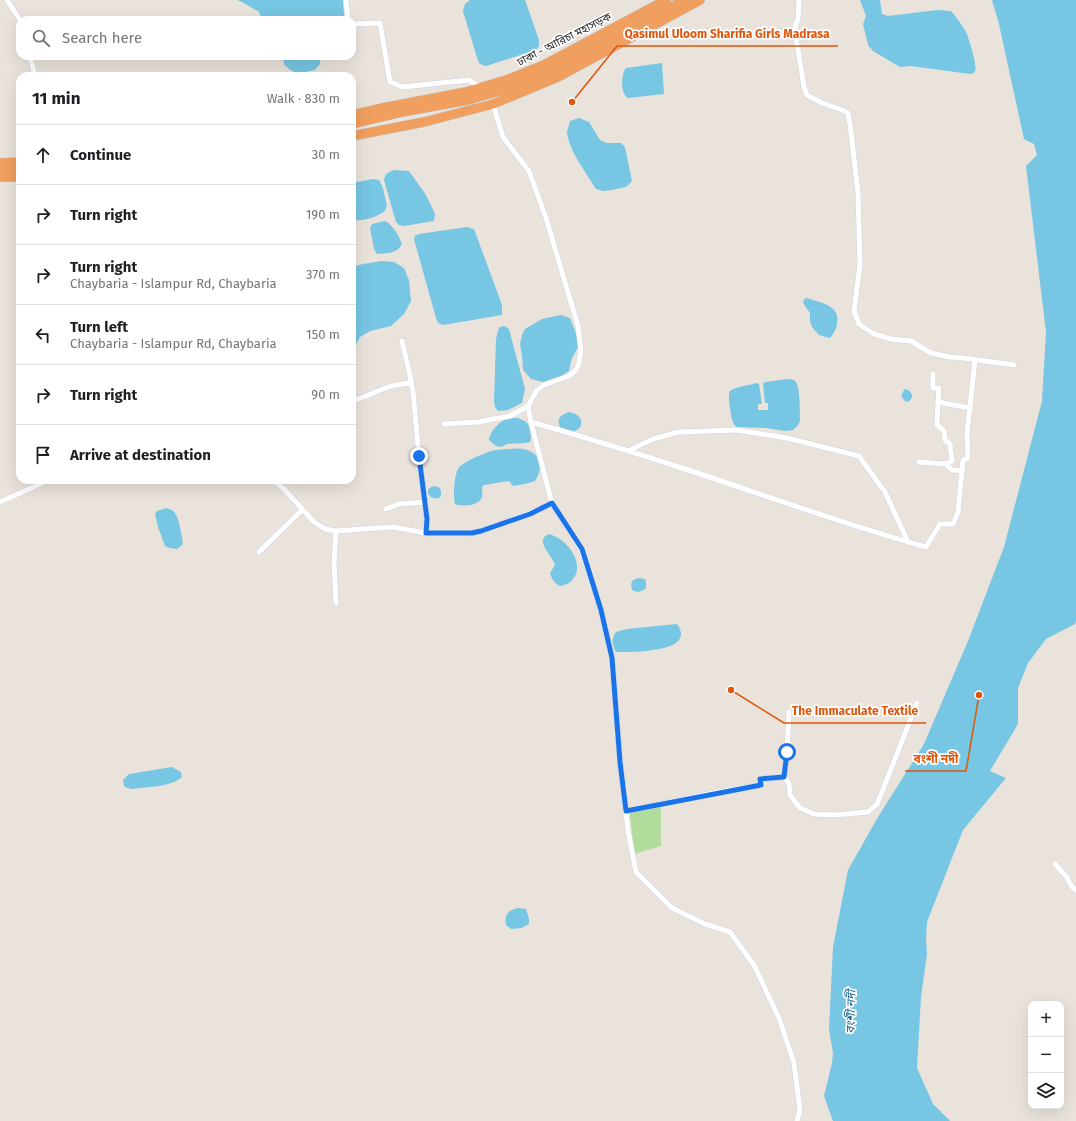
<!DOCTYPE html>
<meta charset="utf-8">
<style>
body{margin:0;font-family:"Fira Sans","Noto Sans Bengali",sans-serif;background:#f6f6f6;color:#202124}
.controls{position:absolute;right:12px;bottom:12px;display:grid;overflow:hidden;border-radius:8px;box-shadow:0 4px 16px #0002}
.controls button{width:36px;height:36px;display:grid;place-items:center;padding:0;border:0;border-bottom:1px solid #e0e0e0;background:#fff;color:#202124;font:20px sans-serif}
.stop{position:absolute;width:12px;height:12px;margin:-9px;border:3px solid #1a73e8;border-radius:50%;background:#fff}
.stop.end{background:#1a73e8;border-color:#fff;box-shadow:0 1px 4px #0008}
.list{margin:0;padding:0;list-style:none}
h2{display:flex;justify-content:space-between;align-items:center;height:52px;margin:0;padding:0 16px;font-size:17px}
h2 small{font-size:13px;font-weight:400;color:#757577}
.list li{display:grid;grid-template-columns:26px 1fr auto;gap:12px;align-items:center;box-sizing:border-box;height:60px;padding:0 16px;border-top:1px solid #e0e0e0}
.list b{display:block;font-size:15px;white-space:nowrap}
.list p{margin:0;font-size:13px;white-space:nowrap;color:#757577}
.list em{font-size:13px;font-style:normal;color:#757577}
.icon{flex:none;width:22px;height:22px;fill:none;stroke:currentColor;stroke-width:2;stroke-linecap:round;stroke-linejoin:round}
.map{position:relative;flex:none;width:1076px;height:1121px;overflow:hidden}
.search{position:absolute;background:#fff;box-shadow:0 4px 16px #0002;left:16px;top:16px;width:340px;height:44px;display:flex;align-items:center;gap:10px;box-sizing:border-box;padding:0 14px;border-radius:12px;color:#757577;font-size:15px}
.panel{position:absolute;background:#fff;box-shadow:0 4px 16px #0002;left:16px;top:72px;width:340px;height:412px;border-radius:12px}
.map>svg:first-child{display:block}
.green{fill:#b1dc9b}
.water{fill:#76c6e4}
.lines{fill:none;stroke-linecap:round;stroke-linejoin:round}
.street-casing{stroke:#d0d3e0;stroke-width:6}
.highway-casing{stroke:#c3c3c3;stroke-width:10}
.street{stroke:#fff;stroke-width:5}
.highway{stroke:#f09f5f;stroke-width:9}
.route{stroke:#1a73e8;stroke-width:5}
.labels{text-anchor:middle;stroke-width:3.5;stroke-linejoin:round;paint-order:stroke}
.street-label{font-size:11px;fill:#282828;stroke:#fff}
.water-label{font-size:12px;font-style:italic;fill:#18648c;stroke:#fff}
.leader{fill:none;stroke:#de570d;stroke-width:1.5}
.callout-dot{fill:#de570d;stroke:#fff;stroke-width:1.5}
.callout-label{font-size:12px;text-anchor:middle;font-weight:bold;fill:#de570d;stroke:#fff;stroke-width:3.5;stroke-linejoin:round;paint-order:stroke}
</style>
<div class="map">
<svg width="1076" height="1121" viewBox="0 0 1076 1121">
<rect width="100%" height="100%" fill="#e9e3db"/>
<path class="green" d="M661 807V846L634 854 630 813Z"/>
<g class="water">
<path d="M237 0H343L344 15 343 20H262L259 12 240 1Z"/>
<path d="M470 0H525L539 40V46L536 50 486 66 480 64 478 61 463 11 465 4Z"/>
<path d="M860 0H880L882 14 888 16 937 10 951 11C957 18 963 26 967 34 969 40 978 67 975 71 974 73 972 74 970 74L911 66 900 67 873 51 868 45 863 24 866 16Z"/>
<path d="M992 0H1076V621L1075 624 1046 639 1028 663 1018 688V724L990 771 1006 778 963 830 927 922 926 939 927 954 921 997 917 1068 933 1104 950 1121H833L824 1096 832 1063 833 1053 829 1029 833 947 848 870 878 817 924 744 968 641 1004 547 1042 401 1046 332 1026 166 1037 155 1034 144 1024 139 999 24Z"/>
<path d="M283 56H320V64L315 70C300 73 295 76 284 64Z"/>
<path d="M662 63 664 94 628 98C620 94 621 74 626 68Z"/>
<path d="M579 118 589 122 600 140 607 143H621L625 147 632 181 626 187 612 190 603 191 596 189C586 172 570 153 567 133 567 130 569 125 570 121Z"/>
<path d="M395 170 409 171 426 195 435 214 434 221 404 226 399 225 396 222 384 180C385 173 388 172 395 170Z"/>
<path d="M373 179 379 180 383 188 387 206 384 212C373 218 365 221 353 220L352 183Z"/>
<path d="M385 221C393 225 399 236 402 244 397 254 387 253 377 254L374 249 370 228 372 224Z"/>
<path d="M467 227 474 229 502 305V315L443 325 438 323 436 318 414 239 415 236 419 234Z"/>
<path d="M382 261 394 262 404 268 409 280 411 301 404 314 391 326 370 331 360 337 352 353V267L363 264Z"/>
<path d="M807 298C821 303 841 305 837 324 836 330 834 333 830 338L819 335 812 327 810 321V313L803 303 804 299Z"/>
<path d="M561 315 570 318 577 336 578 347 572 358 569 371 561 376 543 382 531 379 523 370 522 355 520 344 522 335 525 329 542 319Z"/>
<path d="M504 326 509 329 525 389 522 403 508 410 498 411 495 407 494 402 496 339 498 330 500 327Z"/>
<path d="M788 379C791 379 794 379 796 382 800 387 800 413 800 421L798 425 793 430 785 431 766 428 737 427C735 425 734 425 733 422 731 418 727 394 730 391 734 387 751 385 757 383L759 384 762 404H758V410H768V403H765L763 383 766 382Z"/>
<path d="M905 389C910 390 912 393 912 398L908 402 905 401 901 396 904 390Z"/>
<path d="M569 412C588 415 583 434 569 431 566 430 563 428 560 427 556 418 561 415 569 412Z"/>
<path d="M518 418C527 422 529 422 530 432 531 436 531 438 530 442L525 443 507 444 501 447 496 446 489 440C490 431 499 421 508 419 511 418 515 418 518 418Z"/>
<path d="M507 449C512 449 518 448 523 449 541 452 544 468 535 481L525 484 513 486 509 481 484 485 482 487C482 490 483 494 482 497 479 506 463 507 455 504 453 496 454 477 458 469 462 462 483 454 491 451 496 450 502 449 507 449Z"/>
<path d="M435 486 440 488C441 492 442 494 440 498 429 501 422 488 435 486Z"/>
<path d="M166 508C168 509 170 509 172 510 179 514 182 537 183 544L177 549 169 548 165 546 158 527 155 514 157 511Z"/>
<path d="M549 534C552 535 555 536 558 538 569 544 581 561 576 574 572 582 568 585 560 586 554 583 552 579 550 573L555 565C553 556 533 540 549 534Z"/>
<path d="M639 578 645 579 646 583V588C641 592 638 593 632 590L631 584 633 580Z"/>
<path d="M677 624C698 653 631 652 616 652 612 644 611 639 616 632L627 629Z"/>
<path d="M172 767 181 772 182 777C169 788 149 786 133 789L127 788 124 786 123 780 129 774Z"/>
<path d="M518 908 526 909 529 919V924L521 928 511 929 506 925C504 915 508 910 518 908Z"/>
</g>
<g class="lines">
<defs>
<g id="street">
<path d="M7 0 20 20"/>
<path d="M346 0 348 20"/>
<path d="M799 0 798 20 796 23 795 31 804 87 807 95 822 103 840 109 848 113 850 124 858 192 860 265 854 311 859 324 874 334 891 339 911 341 931 353 950 357 964 358 1014 365"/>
<path d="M352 24 380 23 390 82 403 87 469 80 481 88"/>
<path d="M30 56 35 76"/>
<path d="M402 341 410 375 413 392 419 456 427 519 426 533"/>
<path d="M933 374V388H939L938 402 970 408"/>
<path d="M352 401C363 398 372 393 383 389 392 385 401 384 411 383"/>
<path d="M938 402 937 425 944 431 945 440 950 444 952 461 946 464 952 470 962 471"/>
<path d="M528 406 531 422"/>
<path d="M444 424 478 422 510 416 528 406 537 390 544 385 569 376 576 370 579 363 581 350 578 326 546 218 529 171 503 137 493 104"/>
<path d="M628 451 653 439 679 432 736 430 787 438 859 456 885 492 908 542"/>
<path d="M919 462 946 464"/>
<path d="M273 480 284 489 314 522 325 529 336 531 392 527 426 533H472L481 531 530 513 552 503 581 549 601 610 612 658 620 762 628 830 636 872 672 908 705 924 730 932 754 965 779 1018 794 1063 800 1110 797 1121"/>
<path d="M0 502 49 480"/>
<path d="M552 503 542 465 531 422C584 437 636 453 688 470 767 496 846 525 926 547L940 524H953L958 512 963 460 967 459 968 452 967 433 975 360"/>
<path d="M386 509 399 504 425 502"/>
<path d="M336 531 334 563 336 603"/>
<path d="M259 552 302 510"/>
<path d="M784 777 789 783 790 795 800 808 814 814 834 815 868 812 877 804 886 782 917 703"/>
<path d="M626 811 718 792 761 785 760 779 784 777 787 751 789 712"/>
<path d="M1055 864 1066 876 1072 887 1076 890"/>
</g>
<g id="highway">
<path d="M352 115 382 108 466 92 509 79 544 65 666 0"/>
<path d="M352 124 402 112 468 100 503 90 548 72 586 53 684 0"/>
<path d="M352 136 424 122 493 104 558 77 700 0"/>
<path d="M0 163 20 162"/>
<path d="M0 170 20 169"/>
<path d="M0 177H20"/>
</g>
</defs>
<use href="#street" class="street-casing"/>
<use href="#highway" class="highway-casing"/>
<use href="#street" class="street"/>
<use href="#highway" class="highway"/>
</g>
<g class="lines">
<path class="route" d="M419 456 427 519 426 533H472L481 531 530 514 552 503 582 549 601 610 612 658 620 762 626 811 761 785 760 779 784 777 787 752"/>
</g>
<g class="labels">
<g class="street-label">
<text transform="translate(564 39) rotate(-27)" y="4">ঢাকা - আরিচা মহাসড়ক</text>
</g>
<g class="water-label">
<text transform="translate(851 1012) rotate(-89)" y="4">বংশী নদী</text>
</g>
</g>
<path class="leader" d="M572 102L617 46H838M731 690L784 723H926M979 695L966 771H905"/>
<g class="callout-dot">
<circle cx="572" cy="102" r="4"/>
<circle cx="731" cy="690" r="4"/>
<circle cx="979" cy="695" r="4"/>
</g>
<g class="callout-label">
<text x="727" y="38">Qasimul Uloom Sharifia Girls Madrasa</text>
<text x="855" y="715">The Immaculate Textile</text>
<text x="936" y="763">বংশী নদী</text>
</g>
</svg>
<div class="controls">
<button>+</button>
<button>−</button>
<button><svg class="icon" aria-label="layers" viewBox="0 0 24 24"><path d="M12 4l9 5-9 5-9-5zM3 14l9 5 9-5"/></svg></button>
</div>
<div class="stop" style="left:787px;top:752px"></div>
<div class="stop end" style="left:419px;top:456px"></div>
<div class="search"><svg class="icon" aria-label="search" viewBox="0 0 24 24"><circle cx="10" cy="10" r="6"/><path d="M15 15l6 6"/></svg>Search here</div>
<section class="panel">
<h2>11 min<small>Walk · 830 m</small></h2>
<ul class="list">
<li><svg class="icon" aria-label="ahead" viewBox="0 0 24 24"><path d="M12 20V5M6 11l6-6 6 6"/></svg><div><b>Continue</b></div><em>30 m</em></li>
<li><svg class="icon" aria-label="right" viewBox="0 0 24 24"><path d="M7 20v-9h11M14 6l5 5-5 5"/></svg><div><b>Turn right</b></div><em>190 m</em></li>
<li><svg class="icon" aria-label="right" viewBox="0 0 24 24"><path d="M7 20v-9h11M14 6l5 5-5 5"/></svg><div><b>Turn right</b><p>Chaybaria - Islampur Rd, Chaybaria</p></div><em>370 m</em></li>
<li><svg class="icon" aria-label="left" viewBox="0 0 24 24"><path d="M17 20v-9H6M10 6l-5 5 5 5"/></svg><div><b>Turn left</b><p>Chaybaria - Islampur Rd, Chaybaria</p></div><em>150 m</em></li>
<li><svg class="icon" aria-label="right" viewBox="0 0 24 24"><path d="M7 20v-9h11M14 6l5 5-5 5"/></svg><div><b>Turn right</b></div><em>90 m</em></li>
<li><svg class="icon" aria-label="arrive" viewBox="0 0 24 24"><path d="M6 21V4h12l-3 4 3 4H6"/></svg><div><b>Arrive at destination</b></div></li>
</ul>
</section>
</div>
